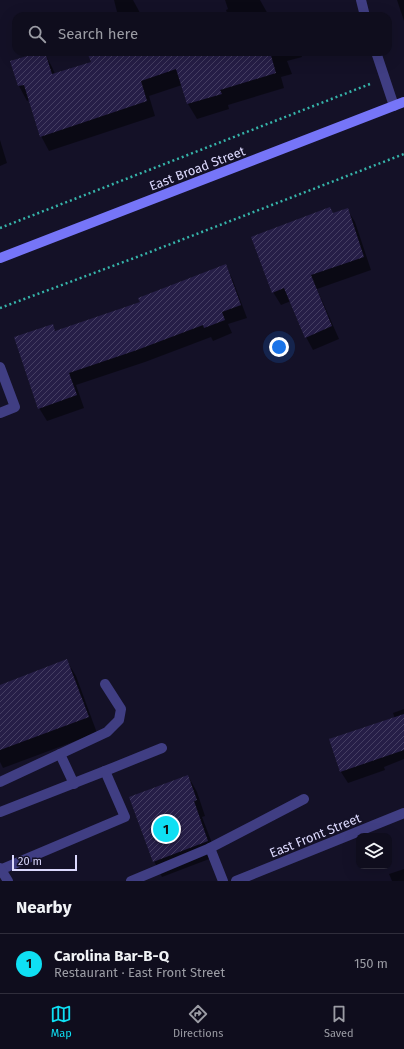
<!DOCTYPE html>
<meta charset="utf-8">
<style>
body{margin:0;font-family:"Fira Sans",sans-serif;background:#1d1b2a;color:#f1f3f6}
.controls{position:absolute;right:12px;bottom:12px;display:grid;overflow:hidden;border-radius:8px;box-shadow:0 4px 16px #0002}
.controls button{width:36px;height:36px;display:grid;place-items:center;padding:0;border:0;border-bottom:1px solid #2f2d3b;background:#0f0d1d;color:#f1f3f6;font:20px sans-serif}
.scale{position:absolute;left:12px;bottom:10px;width:65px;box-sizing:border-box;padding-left:4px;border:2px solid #dcd9fd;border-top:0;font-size:11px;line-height:14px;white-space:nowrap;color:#dcd9fd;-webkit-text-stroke:3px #141127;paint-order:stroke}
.you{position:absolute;left:279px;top:347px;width:14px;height:14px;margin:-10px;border:3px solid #fff;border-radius:50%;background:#1a73e8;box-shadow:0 0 0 6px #1a73e833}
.badge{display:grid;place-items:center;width:26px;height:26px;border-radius:50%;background:#0fdff3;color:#111;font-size:13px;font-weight:700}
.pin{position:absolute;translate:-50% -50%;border:2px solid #fff;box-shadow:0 1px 4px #0006}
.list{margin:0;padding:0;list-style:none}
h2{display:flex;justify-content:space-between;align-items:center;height:52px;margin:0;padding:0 16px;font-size:17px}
h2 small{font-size:13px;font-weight:400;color:#9b9ca4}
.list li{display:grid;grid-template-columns:26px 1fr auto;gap:12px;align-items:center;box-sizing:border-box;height:60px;padding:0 16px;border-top:1px solid #2f2d3b}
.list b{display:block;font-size:15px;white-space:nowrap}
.list p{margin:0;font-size:13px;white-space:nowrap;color:#9b9ca4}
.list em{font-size:13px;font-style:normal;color:#9b9ca4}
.icon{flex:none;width:22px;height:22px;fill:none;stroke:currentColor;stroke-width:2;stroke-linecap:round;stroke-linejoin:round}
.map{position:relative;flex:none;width:404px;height:881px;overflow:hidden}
.search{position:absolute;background:#0f0d1d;box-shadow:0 4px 16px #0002;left:12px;right:12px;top:12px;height:44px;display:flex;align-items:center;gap:10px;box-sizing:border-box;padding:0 14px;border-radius:12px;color:#9b9ca4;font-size:15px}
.sheet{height:112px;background:#0f0d1d}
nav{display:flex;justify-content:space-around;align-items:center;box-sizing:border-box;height:56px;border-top:1px solid #2f2d3b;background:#0f0d1d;font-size:11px;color:#9b9ca4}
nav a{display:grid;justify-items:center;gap:2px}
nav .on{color:#0fdff3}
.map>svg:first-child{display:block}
.shadow{fill:#0007}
.building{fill:url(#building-hatch)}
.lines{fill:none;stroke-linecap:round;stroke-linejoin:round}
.path{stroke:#36b4aa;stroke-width:2.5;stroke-dasharray:2 3;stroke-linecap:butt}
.lane{stroke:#403e83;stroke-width:10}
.street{stroke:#403e83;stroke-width:10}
.secondary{stroke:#7675f8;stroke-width:10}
.labels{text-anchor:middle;stroke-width:3.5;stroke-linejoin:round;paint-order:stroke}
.street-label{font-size:13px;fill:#dcd9fd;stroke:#141127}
</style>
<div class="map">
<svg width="404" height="881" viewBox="0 0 404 881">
<defs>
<pattern id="building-hatch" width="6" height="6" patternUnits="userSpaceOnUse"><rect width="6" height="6" fill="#261e47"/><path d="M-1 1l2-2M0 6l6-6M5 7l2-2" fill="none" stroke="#453e62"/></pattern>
</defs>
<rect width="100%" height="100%" fill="#141127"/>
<g class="shadow">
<path d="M114 0H133L139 11 141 16H118Z"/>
<path d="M225 0H260L269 16H228L226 10 228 9Z"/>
<path d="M397 0H404V21Z"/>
<path d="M284 14 286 16H276Z"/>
<path d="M44 52 52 67 55 74 92 63 88 52H300L302 57 287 61 292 74 281 77 284 88 228 105 229 109 197 119 188 104 182 85 149 96 155 116 49 151 41 136 29 100 27 101 19 86 11 62Z"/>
<path d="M0 140 7 163 0 166Z"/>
<path d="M347 209 355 222 371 270 317 289 339 339 313 350 306 337 291 301 281 305 273 292 333 214Z"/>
<path d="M225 265 232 278 247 318 228 324 232 333 213 341 211 337 145 362 76 385 84 408 47 421 39 408 52 325 56 332 141 303Z"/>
<path d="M67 661 76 676 97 733 3 768 0 762V686Z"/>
<path d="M404 709V759L384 767 385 770 348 783 341 772 331 740 395 719 393 713Z"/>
<path d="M188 776 197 792 205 816 202 817 217 856 162 877 154 861Z"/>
<path d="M404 869V881H392L389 874Z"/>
</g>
<g class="building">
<path d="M41 52H45L52 74 91 62 87 52H270L276 73 220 90 222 94 187 104 176 69 141 81 147 101 40 137 24 85 18 86 10 61Z"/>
<path d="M330 207 333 213 348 208 364 257 311 275 332 326 305 338 284 288 272 293 251 237Z"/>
<path d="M226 264 241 305 222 312 225 320 204 328 203 325 137 350 69 373 77 395 38 409 14 337 53 324 55 331 140 302 138 298Z"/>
<path d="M67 659 89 717 0 750V685Z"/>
<path d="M404 714V750L340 772 329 739Z"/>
<path d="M188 775 197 800 194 801 208 841 153 862 129 797Z"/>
</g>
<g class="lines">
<g class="path">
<path d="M0 228 370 84"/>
<path d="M0 308 137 257 404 154"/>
</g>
<g class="lane">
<path d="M0 367 15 407 0 413"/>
<path d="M60 754 74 784"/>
<path d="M105 771 162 748"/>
<path d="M0 782 107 732 119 720 121 709 105 684"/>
<path d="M0 812 105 771 125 817 0 870"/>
<path d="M210 848 223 881"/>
<path d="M0 868 8 881"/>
<path d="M131 881 210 848 304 799"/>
</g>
<g class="street">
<path d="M361 0 365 16"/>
<path d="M376 52 394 106"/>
<path d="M236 881 404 813"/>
</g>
<path class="secondary" d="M0 258 404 102"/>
</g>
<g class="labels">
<g class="street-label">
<text transform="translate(197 168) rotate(-21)" y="5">East Broad Street</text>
<text transform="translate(315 835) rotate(-22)" y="5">East Front Street</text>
</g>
</g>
</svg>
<div class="controls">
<button><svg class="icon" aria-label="layers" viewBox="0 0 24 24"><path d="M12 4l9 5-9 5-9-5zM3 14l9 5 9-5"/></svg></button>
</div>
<div class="scale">20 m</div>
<div class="you"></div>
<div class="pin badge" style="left:166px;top:829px">1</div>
<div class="search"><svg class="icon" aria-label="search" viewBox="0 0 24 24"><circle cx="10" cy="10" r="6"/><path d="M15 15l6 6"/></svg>Search here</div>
</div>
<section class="sheet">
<h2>Nearby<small></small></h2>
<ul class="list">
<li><span class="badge">1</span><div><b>Carolina Bar-B-Q</b><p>Restaurant · East Front Street</p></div><em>150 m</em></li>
</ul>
</section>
<nav>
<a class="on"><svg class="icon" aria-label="map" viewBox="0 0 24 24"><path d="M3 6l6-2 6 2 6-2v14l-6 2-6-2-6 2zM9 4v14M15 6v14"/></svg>Map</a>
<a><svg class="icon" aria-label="directions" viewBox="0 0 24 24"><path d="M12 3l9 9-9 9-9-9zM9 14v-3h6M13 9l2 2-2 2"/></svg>Directions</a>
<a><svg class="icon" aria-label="saved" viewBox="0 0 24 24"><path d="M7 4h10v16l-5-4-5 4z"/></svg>Saved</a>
</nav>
